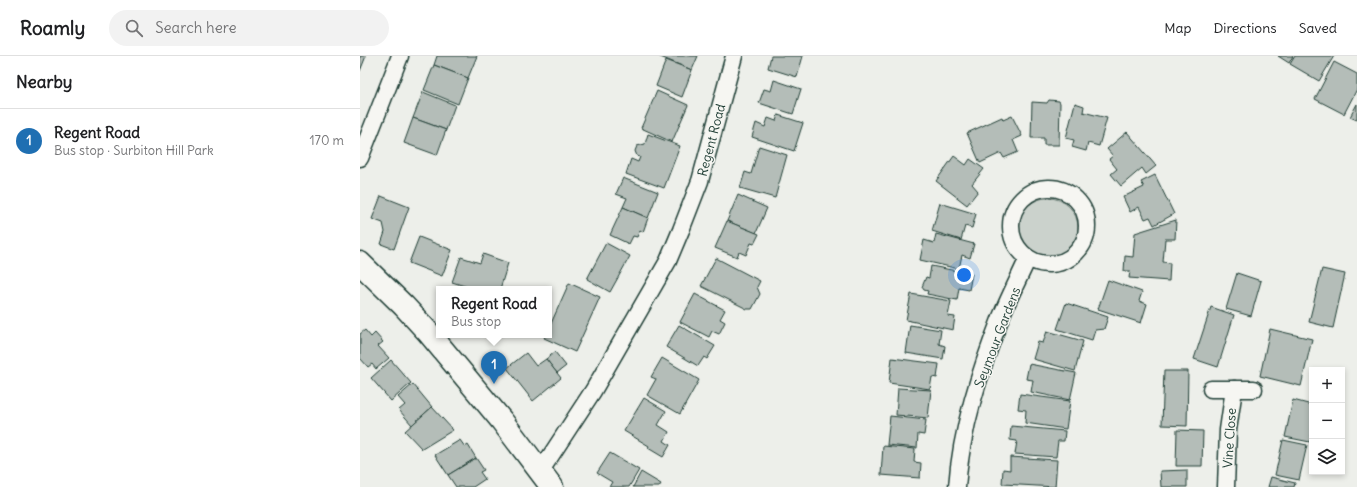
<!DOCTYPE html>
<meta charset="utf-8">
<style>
body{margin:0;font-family:Delius,sans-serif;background:#f2f2f2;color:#202124}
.controls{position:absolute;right:12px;bottom:12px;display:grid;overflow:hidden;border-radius:0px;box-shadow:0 2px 6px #0003}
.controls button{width:36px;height:36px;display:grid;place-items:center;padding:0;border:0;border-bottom:1px solid #e0e0e0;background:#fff;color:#202124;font:20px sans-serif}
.you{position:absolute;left:604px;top:219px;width:14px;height:14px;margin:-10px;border:3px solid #fff;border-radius:50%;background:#1a73e8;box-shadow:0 0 0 6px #1a73e833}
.badge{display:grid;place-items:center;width:26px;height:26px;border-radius:50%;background:#1f6fb2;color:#fff;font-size:13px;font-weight:700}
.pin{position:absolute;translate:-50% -33px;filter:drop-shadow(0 1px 2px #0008)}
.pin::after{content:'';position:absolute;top:21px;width:14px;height:12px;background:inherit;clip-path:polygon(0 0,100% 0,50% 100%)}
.popup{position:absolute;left:76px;top:230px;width:116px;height:52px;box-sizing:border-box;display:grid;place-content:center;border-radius:0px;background:#fff;filter:drop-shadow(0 1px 3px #0005);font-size:13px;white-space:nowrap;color:#757577}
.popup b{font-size:15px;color:#202124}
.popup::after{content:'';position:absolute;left:50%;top:100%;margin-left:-8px;border:8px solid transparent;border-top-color:#fff}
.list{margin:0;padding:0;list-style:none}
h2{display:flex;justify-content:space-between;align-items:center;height:52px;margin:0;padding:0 16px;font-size:17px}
h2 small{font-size:13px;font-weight:400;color:#757577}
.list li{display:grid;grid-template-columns:26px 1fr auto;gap:12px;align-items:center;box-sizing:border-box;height:64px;padding:0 16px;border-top:1px solid #e0e0e0}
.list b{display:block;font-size:15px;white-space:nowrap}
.list p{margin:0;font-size:13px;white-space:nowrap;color:#757577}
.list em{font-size:13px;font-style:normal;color:#757577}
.icon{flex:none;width:22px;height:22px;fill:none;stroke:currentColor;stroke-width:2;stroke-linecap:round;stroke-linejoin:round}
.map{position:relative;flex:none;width:997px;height:431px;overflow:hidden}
header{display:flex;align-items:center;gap:24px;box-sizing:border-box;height:56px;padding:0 20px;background:#fff;border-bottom:1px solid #e0e0e0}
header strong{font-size:19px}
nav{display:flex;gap:22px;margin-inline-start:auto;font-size:14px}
.search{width:280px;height:36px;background:#f2f2f2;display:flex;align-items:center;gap:10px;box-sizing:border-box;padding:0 14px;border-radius:22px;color:#757577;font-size:15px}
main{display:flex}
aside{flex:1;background:#fff}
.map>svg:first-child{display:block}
.green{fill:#cbd2cc;stroke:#758880}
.building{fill:#b4bdb8;stroke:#1f3d34}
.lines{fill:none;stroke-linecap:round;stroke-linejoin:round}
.street-casing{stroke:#1f3d34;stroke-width:19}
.secondary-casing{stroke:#1f3d34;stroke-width:25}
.street{stroke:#f6f6f2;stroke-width:16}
.secondary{stroke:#f6f6f2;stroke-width:22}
.labels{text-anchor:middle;stroke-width:3;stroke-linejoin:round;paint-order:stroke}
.street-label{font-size:13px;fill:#1f3d34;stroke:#f6f6f2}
</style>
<header>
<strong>Roamly</strong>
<div class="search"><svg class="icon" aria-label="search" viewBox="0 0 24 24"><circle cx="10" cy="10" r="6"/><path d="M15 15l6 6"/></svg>Search here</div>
<nav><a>Map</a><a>Directions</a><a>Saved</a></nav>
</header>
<main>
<aside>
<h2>Nearby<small></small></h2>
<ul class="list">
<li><span class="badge">1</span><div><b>Regent Road</b><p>Bus stop · Surbiton Hill Park</p></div><em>170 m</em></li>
</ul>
</aside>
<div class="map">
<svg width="997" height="431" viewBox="0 0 997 431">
<rect width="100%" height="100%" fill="#edefea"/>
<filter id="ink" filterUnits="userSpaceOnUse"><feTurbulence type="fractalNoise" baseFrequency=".025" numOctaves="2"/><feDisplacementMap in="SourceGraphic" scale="8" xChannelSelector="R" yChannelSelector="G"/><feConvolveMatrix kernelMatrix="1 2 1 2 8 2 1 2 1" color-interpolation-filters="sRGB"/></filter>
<g filter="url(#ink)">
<circle class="green" cx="688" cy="172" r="30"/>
<g class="building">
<path d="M0 0H6L0 15Z"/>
<path d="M77 0H117L108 22 74 9Z"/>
<path d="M298 0H338L332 14Z"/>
<path d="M411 0H443L437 21 408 12Z"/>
<path d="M918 0H933L929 7Z"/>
<path d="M935 0H974L959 25 930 8Z"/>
<path d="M306 4 332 14 322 41 296 30Z"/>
<path d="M974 6 997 18V33L984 58 955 43Z"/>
<path d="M74 9 108 22 98 48 64 34Z"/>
<path d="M414 24 441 33 433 58 399 47 404 33 411 35Z"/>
<path d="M297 35 328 49 312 86 281 72Z"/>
<path d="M63 36 95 49 86 74 53 62Z"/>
<path d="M689 44 699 45 700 47 699 89H684V82H671L672 46 687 47Z"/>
<path d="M715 47 724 50 723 56 747 62 739 90 728 87 726 95 712 91 714 84 706 82Z"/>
<path d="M997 48V64L990 61Z"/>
<path d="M418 59 443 67 434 95 392 81 396 67 405 71 408 62 416 65Z"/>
<path d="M652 60 662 80 653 84 658 96 644 102 641 97 620 107 607 77 642 61 643 64Z"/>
<path d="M53 62 86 74 77 99 44 87Z"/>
<path d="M767 76 796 110 786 118 782 112 761 130 751 118 757 113 749 103 753 100 747 93Z"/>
<path d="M288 78 320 90 304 132 266 118 271 103 278 106 280 101 277 100 275 95 277 90 285 88Z"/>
<path d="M399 90 427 99 415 142 380 132 385 116 391 118Z"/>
<path d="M594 100 606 109 610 103 624 113 612 128 618 135 607 149 576 125Z"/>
<path d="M795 119 814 158 794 169 790 161 785 163 779 151 770 156 763 141 784 131 781 126Z"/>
<path d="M263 122 298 136 288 162 263 151 267 142 256 138Z"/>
<path d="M378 139 407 152 396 177 367 165Z"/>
<path d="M21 140 49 151 34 193 21 188 25 176 23 167 12 163Z"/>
<path d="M580 147 616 158 612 172 605 170 601 184 572 175Z"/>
<path d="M263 151 288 162 283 176 280 174 277 181 273 180 269 188 250 179Z"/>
<path d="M816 164 815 183H805L803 206 810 207 809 225 769 222 770 215H764L765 200 773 201 775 177Z"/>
<path d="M367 165 399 178 394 188 391 187 386 199 379 196 377 201 355 192Z"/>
<path d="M576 178 614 188 610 202 602 199 599 213 560 204 564 184 574 187Z"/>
<path d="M59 181 92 194 82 220 49 207Z"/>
<path d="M246 187 270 200 250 236 227 223Z"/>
<path d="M123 198 148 207 140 233H114L92 226 101 201 120 207Z"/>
<path d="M356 202 400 225 397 231 400 238 392 253H387L341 230Z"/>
<path d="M571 210 612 218 609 234 599 232 597 244 567 238 568 235 564 234 562 231 566 221 569 222Z"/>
<path d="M962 213 985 218 973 272 949 266Z"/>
<path d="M877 217 901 225 891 260 866 253Z"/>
<path d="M748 224 782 236 779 245 787 248 781 267 738 253Z"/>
<path d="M209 227 240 241 215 296 184 282 186 279H189V272Z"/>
<path d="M335 238 365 254 360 263 365 266 359 278 352 275 349 281 320 266Z"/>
<path d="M551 238 591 245 588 260 595 261 593 274 546 264Z"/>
<path d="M706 247 748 261 744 273 735 274 732 284 697 273Z"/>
<path d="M851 251 874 259 858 311 834 303Z"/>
<path d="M319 269 355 290 347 303 344 301 338 310 306 291Z"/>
<path d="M550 269 581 274 579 288 585 290 583 303 546 297Z"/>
<path d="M910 273 952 283 941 330 900 320Z"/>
<path d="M5 274 11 281 15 277 23 286 18 290 29 302 16 313 12 308 8 311 0 302V278Z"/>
<path d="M687 275 723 285 715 315 673 303 678 286 683 287Z"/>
<path d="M195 296 206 310 197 317 186 303Z"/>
<path d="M166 297 176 310 186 303 201 322 173 345 147 312Z"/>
<path d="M302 302 339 324 320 358 287 339 296 323 291 321Z"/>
<path d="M532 302 579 308 577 322 572 321 570 333 529 327Z"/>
<path d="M31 304 51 327 31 345 11 322Z"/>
<path d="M669 308 716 317 710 344 671 336 673 324 666 323Z"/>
<path d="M804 315H828L827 370 802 369Z"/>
<path d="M53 328 72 351 52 369 39 354 45 349 38 341Z"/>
<path d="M538 332 571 334 568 362 536 359Z"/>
<path d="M660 338 710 345 706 373 665 367 666 354 658 353Z"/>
<path d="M284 342 306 355 298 369 309 376 304 385 310 389 303 401 288 392 289 390 264 375Z"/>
<path d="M933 344 952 349V376L950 386 925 381Z"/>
<path d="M72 351 93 374 62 393 45 375Z"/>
<path d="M530 360 566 364 564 379 558 378 557 392 527 389Z"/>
<path d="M651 370 705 375 704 385H698L696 401 655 398 657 385 650 384Z"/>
<path d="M817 374 843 375 842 410H816Z"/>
<path d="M100 384 105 391 108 389 116 402 88 419 75 399Z"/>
<path d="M923 384 947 389 939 424 915 419Z"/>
<path d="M523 390 555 393 554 406 561 407 560 422 521 419Z"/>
<path d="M250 397 279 414 269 431H249L252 426 237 417Z"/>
<path d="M650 401 697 404 695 431 642 428 643 413 650 414Z"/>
<path d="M116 402 124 414 120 416 125 423 113 431H96L88 419Z"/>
<path d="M827 414V431H801L800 415Z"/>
<path d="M281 416 301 428 299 431H273Z"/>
<path d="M911 421 935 427 934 431H908Z"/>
</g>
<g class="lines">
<defs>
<g id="street">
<path d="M0 102 40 0"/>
<circle cx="689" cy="170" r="38"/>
<path d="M851 333H894"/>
<path d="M180 416 233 335 308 205 321 174 340 125 374 0"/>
<path d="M597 431C601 373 620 315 641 261 649 241 659 222 668 202"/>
<path d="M866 431 868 374 874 333"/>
</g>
<path id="secondary" d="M0 207 44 250 68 276 142 365 192 431"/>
</defs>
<use href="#street" class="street-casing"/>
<use href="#secondary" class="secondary-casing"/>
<use href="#street" class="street"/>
<use href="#secondary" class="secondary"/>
</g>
</g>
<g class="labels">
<g class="street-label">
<text transform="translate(351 84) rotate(-75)" y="5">Regent Road</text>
<text transform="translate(637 281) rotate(-69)" y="5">Seymour Gardens</text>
<text transform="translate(869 382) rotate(-86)" y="5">Vine Close</text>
</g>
</g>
</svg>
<div class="controls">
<button>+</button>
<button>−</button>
<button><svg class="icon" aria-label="layers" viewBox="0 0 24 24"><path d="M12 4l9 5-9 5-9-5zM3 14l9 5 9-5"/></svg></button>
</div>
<div class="you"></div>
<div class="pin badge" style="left:134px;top:328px">1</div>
<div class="popup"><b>Regent Road</b>Bus stop</div>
</div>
</main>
